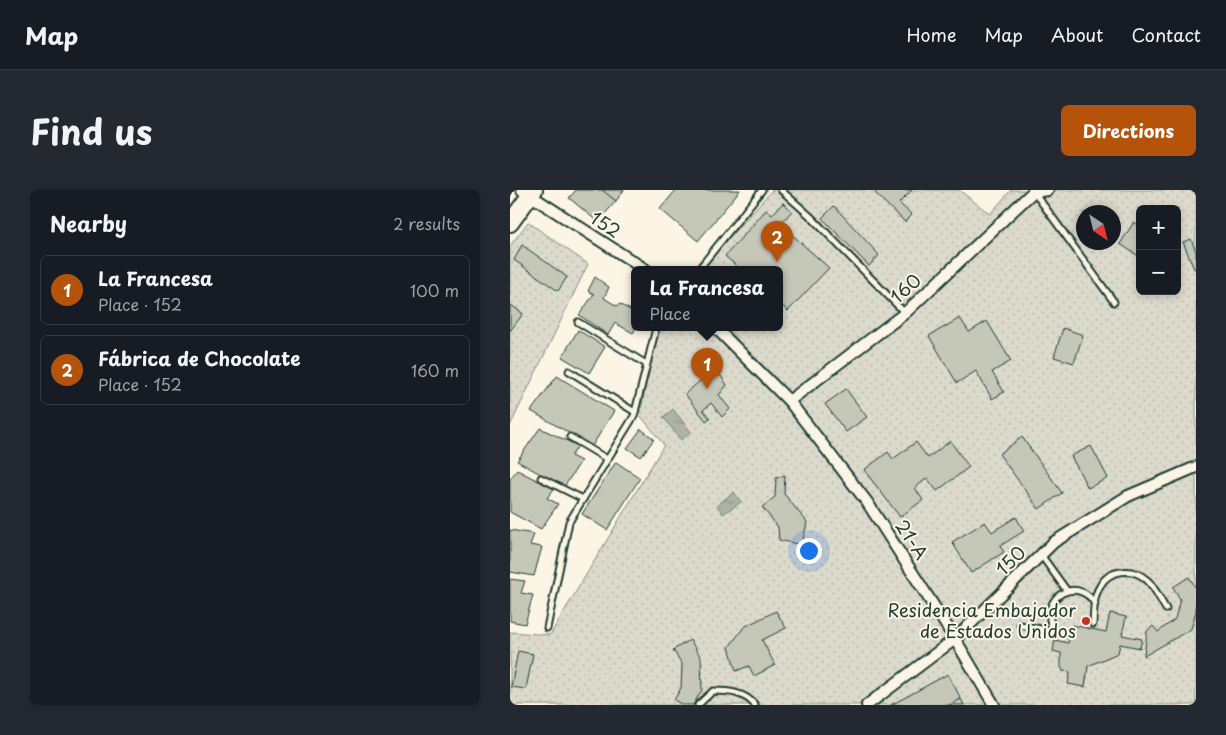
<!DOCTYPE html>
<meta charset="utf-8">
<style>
body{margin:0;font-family:"Playpen Sans",sans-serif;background:#242831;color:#f1f3f6}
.controls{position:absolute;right:15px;top:15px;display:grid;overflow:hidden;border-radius:8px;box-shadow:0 2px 8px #0003}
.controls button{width:45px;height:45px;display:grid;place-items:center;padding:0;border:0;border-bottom:1px solid #363941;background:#171b24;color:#f1f3f6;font:25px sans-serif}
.compass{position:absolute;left:566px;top:15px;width:45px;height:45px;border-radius:50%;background:#171b24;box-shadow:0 2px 8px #0003;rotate:145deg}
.you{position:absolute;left:298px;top:360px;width:18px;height:18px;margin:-12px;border:4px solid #fff;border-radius:50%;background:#1a73e8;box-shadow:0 0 0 8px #1a73e833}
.badge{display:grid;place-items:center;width:32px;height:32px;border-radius:50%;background:#b45309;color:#fff;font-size:16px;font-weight:700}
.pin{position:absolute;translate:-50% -41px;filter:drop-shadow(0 1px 2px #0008)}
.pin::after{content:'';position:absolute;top:26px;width:18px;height:15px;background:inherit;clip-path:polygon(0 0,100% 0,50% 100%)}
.popup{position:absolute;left:121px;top:76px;width:152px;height:65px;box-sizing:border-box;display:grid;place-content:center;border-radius:8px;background:#171b24;filter:drop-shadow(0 1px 4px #0005);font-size:16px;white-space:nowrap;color:#9ea1a6}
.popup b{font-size:19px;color:#f1f3f6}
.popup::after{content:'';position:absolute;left:50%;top:100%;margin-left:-10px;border:10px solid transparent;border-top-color:#171b24}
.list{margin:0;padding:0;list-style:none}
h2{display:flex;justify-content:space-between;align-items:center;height:65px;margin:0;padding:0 20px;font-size:21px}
h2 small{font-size:16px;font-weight:400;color:#9ea1a6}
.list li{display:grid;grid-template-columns:32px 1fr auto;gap:15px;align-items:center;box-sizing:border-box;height:70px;margin:0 10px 10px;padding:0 10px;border:1px solid #363941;border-radius:8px}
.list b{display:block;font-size:19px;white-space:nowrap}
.list p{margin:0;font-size:16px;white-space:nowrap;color:#9ea1a6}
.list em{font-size:16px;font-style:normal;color:#9ea1a6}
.map{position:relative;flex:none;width:686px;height:515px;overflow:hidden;border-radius:8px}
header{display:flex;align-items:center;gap:30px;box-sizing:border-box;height:70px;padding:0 25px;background:#171b24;border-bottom:1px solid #363941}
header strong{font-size:24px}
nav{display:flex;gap:28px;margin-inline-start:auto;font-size:18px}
.intro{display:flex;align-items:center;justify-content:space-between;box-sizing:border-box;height:120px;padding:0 30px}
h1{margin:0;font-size:35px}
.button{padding:12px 22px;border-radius:8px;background:#b45309;color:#fff;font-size:18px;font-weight:700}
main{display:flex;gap:30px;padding:0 30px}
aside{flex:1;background:#171b24;border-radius:8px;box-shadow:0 2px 8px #0003}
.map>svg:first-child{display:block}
.grass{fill:url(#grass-dots);stroke:#7e8c80;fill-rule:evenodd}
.water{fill:url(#water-ripples);stroke:#758479}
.building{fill:#c5c7b9;stroke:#1f3d34}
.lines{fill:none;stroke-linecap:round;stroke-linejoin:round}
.service-casing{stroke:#1f3d34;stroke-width:9}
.minor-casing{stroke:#1f3d34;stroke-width:14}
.primary-casing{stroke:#1f3d34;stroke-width:20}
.service{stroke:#fcf5e5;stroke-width:5}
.minor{stroke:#fcf5e5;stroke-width:10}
.primary{stroke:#fcf5e5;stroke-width:16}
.poi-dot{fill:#c8321e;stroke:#fcf5e5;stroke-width:2}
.labels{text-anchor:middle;stroke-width:4;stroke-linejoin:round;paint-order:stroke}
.street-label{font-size:18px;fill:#1f3d34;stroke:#fcf5e5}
.poi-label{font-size:18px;fill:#1f3d34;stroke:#fcf5e5;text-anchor:end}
</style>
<header>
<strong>Map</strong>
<nav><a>Home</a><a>Map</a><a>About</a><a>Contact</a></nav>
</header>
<div class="intro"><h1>Find us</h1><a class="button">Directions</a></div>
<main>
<aside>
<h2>Nearby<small>2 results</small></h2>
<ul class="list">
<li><span class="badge">1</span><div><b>La Francesa</b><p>Place · 152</p></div><em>100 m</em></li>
<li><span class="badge">2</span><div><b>Fábrica de Chocolate</b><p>Place · 152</p></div><em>160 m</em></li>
</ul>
</aside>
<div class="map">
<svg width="686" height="515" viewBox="0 0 686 515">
<defs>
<pattern id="grass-dots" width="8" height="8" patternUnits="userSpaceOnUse" patternTransform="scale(1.25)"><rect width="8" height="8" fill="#dcdacc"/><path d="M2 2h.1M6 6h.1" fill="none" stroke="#bcbcb0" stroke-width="1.8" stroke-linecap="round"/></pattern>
<pattern id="water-ripples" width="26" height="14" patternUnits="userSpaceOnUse" patternTransform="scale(1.25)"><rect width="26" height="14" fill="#aeb3a7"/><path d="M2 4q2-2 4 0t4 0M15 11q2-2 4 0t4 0" fill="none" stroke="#8d9389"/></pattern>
</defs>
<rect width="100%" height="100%" fill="#fcf5e5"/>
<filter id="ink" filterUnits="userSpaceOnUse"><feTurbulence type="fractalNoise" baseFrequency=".02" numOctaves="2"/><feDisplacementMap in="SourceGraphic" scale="10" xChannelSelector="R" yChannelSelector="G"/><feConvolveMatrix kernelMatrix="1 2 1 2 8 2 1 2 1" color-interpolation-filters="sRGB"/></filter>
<g filter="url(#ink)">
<g class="grass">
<path d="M262 0H449L480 24 501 0H686V515H0V442L40 445 154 255 130 225 147 138H270V80H190ZM630 19H667V101H630ZM574 22H604V52H574Z"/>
<path d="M18 32 78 74 0 236V56Z"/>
</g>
<g class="water">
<path d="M163 219 181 242 171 250 153 227Z"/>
<path d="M224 302 231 312 213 324 207 315Z"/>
</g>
<g class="building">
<path d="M66 0H93L106 11 88 32 59 8Z"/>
<path d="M92 0H114L106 11Z"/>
<path d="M166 0H230L188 51 150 19Z"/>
<path d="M368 0H402L389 13 402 25 395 32 365 3Z"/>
<path d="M273 13 282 21 270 34 319 78 278 121 270 114V80H231L215 66 256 20 262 25Z"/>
<path d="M324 16 369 65 359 76 312 28Z"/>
<path d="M624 32 630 36V67L610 54Z"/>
<path d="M681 49 686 62V78L684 79 673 52Z"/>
<path d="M12 55 57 87 48 101 4 70Z"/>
<path d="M85 87 99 97 94 108 107 116 110 114 124 122V138H126L123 143 105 133 98 145 69 125 84 104 78 101Z"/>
<path d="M0 114 13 124 0 141Z"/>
<path d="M450 128 459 142 477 131 501 171 482 182 494 202 482 209 466 181 447 193 419 146Z"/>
<path d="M553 138 573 145 564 173 544 167Z"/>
<path d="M68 140 95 157 79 183 52 167Z"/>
<path d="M203 174 217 195 209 205 220 219 212 227 201 213 193 220 200 228 196 231 175 204 191 190 189 187Z"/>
<path d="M47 186 104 221 82 256 21 221Z"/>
<path d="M336 199 357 227 336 242 315 214Z"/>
<path d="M30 238 68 256 61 266 71 271 54 297 7 271Z"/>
<path d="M131 239 144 249 131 267 117 258Z"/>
<path d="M512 247 552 303 529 319 489 264Z"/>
<path d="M440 251 459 277 427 301 417 288 405 298 413 310 390 327 354 280 378 262 383 269 406 252 418 268Z"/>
<path d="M581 256 598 288 578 298 561 266Z"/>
<path d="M106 272 130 288 97 340 72 324Z"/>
<path d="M7 280 44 299 37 308 48 314 31 339 0 322V289Z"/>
<path d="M275 285 274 304 297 332 292 355 269 350 268 337 252 317 265 307 266 288Z"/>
<path d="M506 327 514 341 490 356 494 362 461 383 442 352 475 332 482 342Z"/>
<path d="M0 340 24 344 20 355 32 357 24 386 0 382Z"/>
<path d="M679 387 686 398V421L681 439 634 466 637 441 643 436 648 442 665 429 670 409 663 397Z"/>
<path d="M0 389 15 391 11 403 23 405 15 434 0 431Z"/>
<path d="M266 421 276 438 252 450 265 475 244 486 239 476 226 481 219 457 234 437Z"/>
<path d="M600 423 616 427 612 445 632 449 630 458 610 454 608 463 578 476 575 497 558 494 560 482 553 481 551 477V463L543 461 545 450 558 453 562 435 596 442Z"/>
<path d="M180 450 191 467 192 500 183 515H173L164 510 171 498 172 474 163 460Z"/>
<path d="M8 461 23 464 16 499 1 497Z"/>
<path d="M438 484 451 509 440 515H381Z"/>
<path d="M451 509 454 515H440Z"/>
</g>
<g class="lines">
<defs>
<g id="service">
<path d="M271 0 300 26 395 123"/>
<path d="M524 2 604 112"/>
<path d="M188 80 252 0"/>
<path d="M68 132 136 174"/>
<path d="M59 181 125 222"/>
<path d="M60 247 97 269"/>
<path d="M31 288 73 309"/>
<path d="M531 365 557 401"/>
<path d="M583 434C584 422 583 407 590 396 599 379 623 377 637 390 645 397 650 410 656 419"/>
<path d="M510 435 557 444"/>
<path d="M37 438 59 332 124 226 146 138"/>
<path d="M543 441C528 404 569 386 585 414"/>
<path d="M188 515 203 501C219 501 234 502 245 515"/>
</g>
<g id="minor">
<path d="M12 0 136 80"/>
<path d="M523 2 538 0"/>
<path d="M206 138 279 211 357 312 445 449 484 515"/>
<path d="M279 211 395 123 525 0"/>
<path d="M357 515 445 449 544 352 618 306 686 277"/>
</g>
<path id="primary" d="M0 33 24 0"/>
</defs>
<use href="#service" class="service-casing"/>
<use href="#minor" class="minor-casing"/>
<use href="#primary" class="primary-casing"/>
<use href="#service" class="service"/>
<use href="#minor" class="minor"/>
<use href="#primary" class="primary"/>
</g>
</g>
<circle class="poi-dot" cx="576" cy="431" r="5"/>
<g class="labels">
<g class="street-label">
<text transform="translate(95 35) rotate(33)" y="6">152</text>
<text transform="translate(396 99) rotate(-42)" y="6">160</text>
<text transform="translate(401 350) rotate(57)" y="6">21-A</text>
<text transform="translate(501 371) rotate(-44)" y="6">150</text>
</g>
<g class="poi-label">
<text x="566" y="427">Residencia Embajador<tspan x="566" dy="21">de Estados Unidos</tspan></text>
</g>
</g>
</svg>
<div class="controls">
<button>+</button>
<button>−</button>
</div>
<svg class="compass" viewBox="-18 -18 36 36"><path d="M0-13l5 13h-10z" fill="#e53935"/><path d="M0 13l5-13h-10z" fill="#9ea1a6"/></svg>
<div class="you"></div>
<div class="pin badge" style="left:197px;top:199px">1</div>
<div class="popup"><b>La Francesa</b>Place</div>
<div class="pin badge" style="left:267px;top:72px">2</div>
</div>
</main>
